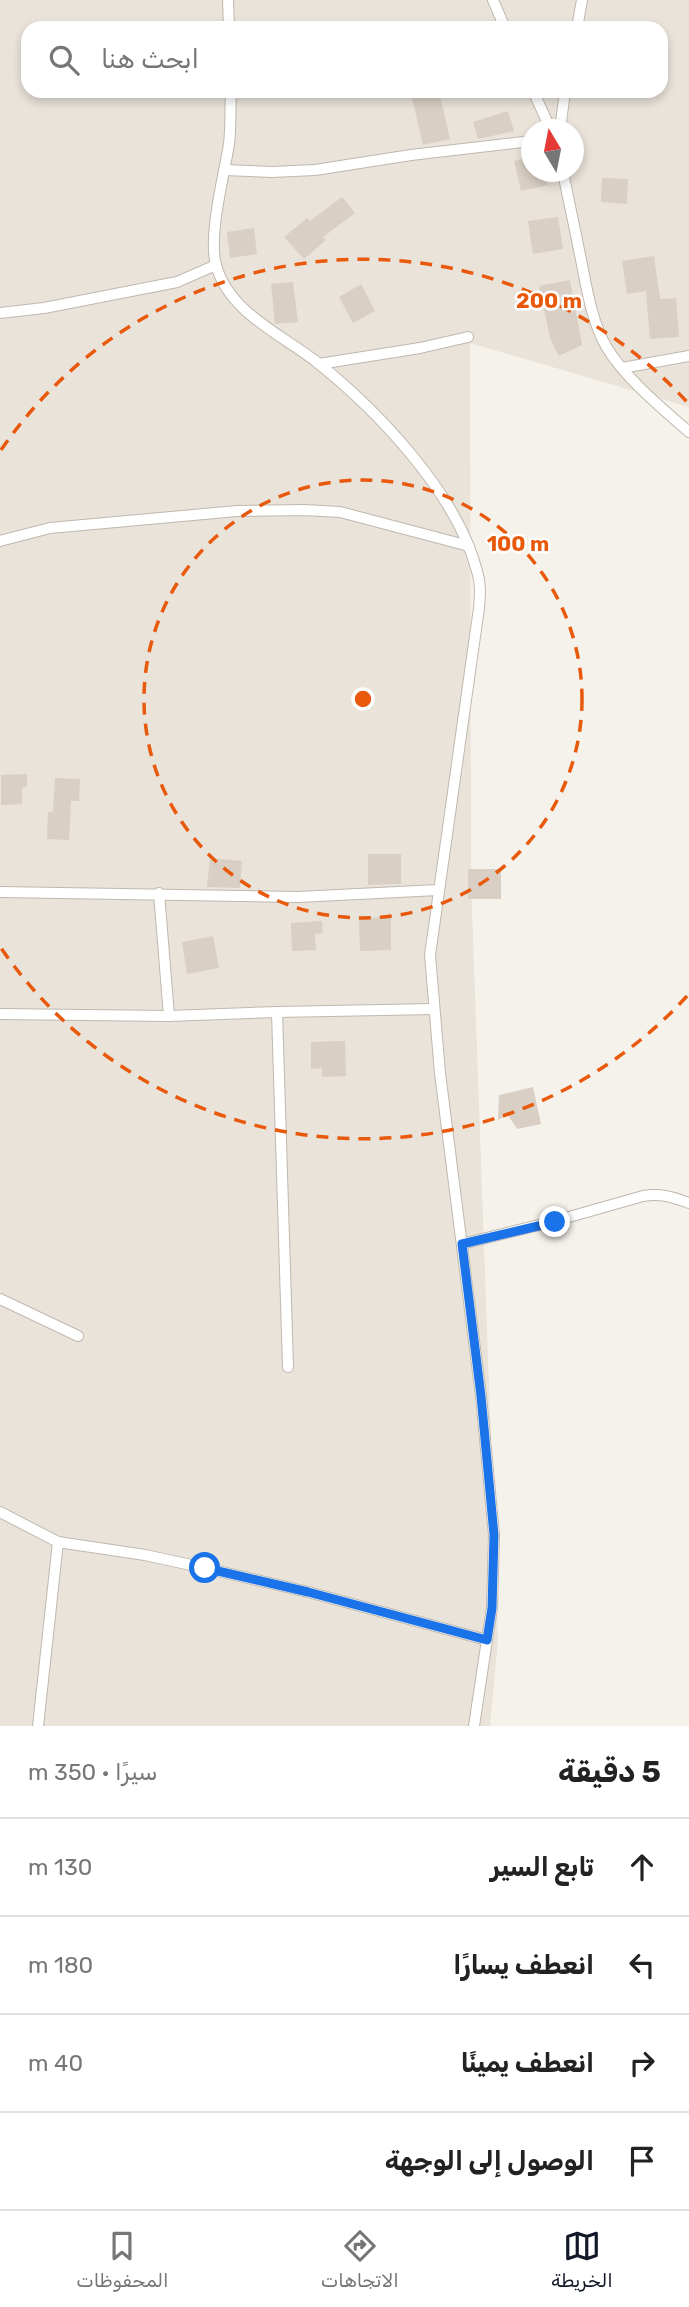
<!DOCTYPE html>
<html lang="ar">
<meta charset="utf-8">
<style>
body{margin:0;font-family:Rubik,"Noto Naskh Arabic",sans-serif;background:#f6f6f6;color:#222;direction:rtl}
.compass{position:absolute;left:521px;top:119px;width:63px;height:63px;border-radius:50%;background:#fff;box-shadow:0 4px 10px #0003;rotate:350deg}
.stop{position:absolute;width:21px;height:21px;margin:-16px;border:5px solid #1a73e8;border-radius:50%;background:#fff}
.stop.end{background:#1a73e8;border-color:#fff;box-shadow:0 2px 7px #0008}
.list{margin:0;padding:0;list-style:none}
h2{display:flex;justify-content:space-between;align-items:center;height:91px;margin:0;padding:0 28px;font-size:30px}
h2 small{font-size:23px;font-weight:400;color:#767676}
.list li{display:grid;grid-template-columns:46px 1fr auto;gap:21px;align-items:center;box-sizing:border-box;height:98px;padding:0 28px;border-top:2px solid #e0e0e0}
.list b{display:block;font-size:26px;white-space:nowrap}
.list em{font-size:23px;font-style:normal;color:#767676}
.icon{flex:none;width:38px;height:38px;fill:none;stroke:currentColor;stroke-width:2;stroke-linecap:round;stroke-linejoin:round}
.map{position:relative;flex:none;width:689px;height:1726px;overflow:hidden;direction:ltr}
.search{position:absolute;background:#fff;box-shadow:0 4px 10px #0003;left:21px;right:21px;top:21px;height:77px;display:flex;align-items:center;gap:18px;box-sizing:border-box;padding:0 24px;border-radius:21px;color:#767676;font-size:26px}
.sheet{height:483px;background:#fff}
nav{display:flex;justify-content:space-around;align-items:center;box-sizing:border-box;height:98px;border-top:2px solid #e0e0e0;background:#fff;font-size:19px;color:#767676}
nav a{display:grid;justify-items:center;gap:4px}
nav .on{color:#111827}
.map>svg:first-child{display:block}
.residential{fill:#e9e3da;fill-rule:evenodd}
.building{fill:#d9cfc4}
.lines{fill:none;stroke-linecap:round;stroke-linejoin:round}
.street-casing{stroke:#c0b8ae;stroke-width:12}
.street{stroke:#fff;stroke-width:10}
.route{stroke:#1a73e8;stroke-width:9}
.ring{fill:none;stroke:#e8590c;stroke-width:3.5;stroke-dasharray:12 9}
.centre{fill:#e8590c;stroke:#fff;stroke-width:3.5}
.ring-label{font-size:21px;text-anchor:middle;font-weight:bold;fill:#e8590c;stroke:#fff;stroke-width:5;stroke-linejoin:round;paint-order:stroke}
</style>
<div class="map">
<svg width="689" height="1726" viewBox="0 0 689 1726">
<rect width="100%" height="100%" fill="#f5f1eb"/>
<path class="residential" d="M0 0H689V407L470 343 471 883 498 1639 490 1726H0ZM28 28H661V91H28ZM532 130H574V172H532Z"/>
<g class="building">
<path d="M439 91 450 139 423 145 412 98Z"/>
<path d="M508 111 514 131 478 139 473 122Z"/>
<path d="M531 157V172H544L548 185 521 191 514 161Z"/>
<path d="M602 178 628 179 627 204 601 202Z"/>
<path d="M342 197 355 213 323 237 326 240 304 259 284 237 307 218 310 221Z"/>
<path d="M558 217 563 249 533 254 528 221Z"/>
<path d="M254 228 257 254 230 258 227 232Z"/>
<path d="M654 256 660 299 676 298 679 337 650 339 646 291 627 294 622 261Z"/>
<path d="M570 280 582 345 559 356 550 338 539 286Z"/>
<path d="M293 282 298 322 275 324 271 284Z"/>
<path d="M361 284 375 311 353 323 339 297Z"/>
<path d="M27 774V787L22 788V804L1 805V775Z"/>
<path d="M55 778 80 779 79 801H71L69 840 47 839 48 812H53Z"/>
<path d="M368 854H401V884L368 885Z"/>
<path d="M210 858 242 861 240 888 207 887Z"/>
<rect x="468" y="869" width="33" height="30"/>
<path d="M391 917V950L360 951 359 918Z"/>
<path d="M322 921 323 933 315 934 316 950 292 951 291 923Z"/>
<path d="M213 936 219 968 187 974 182 942Z"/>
<path d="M345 1041 346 1076 322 1077V1068L311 1069V1042Z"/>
<path d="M533 1087 541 1124 517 1129 508 1115 498 1120 499 1095Z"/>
</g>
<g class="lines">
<defs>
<g id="street">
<path d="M228 0 229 28"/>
<path d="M493 0 505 28"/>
<path d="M577 28 582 0"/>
<path d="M533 91 551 130"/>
<path d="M560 130 565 91"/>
<path d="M224 170 272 172 315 170 411 155 532 141"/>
<path d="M563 172C568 198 574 224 579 250 586 282 590 319 607 348 626 379 662 408 689 432"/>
<path d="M0 313 44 308 177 282 216 265"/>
<path d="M319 364 420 348 468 337"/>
<path d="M622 368 689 356"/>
<path d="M0 541 50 528 237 511 304 510 340 512 469 546"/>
<path d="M0 892 298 897 438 890"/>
<path d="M159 893 169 1016"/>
<path d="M277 1012 434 1009"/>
<path d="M0 1014 169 1016 277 1012 288 1367"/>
<path d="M462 1244 555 1221 643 1196C660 1193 673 1197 689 1203"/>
<path d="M0 1299 78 1336"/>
<path d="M0 1512 58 1542 145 1555 205 1568 308 1592 487 1640 492 1608 494 1535 481 1396 440 1073 430 955 479 608C480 595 481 583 477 571 457 494 379 412 318 363 283 335 229 313 216 265 208 235 224 176 229 144 231 127 230 109 231 91"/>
<path d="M38 1726 58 1542"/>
<path d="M474 1726 487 1640"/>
</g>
</defs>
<use href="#street" class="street-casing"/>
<use href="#street" class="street"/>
</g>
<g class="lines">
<path class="route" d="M205 1568 308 1592 487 1640 492 1608 494 1535 481 1396 462 1244 555 1222"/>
</g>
<g class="ring">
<circle cx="363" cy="699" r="219"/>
<path d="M687 996A439 439 0 0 1 1 948M1 450A439 439 0 0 1 687 402"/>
</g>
<circle cx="363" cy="699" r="10" class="centre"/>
<g class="ring-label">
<text x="549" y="308">200 m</text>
<text x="518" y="551">100 m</text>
</g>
</svg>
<svg class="compass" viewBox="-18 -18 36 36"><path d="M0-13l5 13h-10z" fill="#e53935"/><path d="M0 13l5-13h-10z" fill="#767676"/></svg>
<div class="stop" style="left:205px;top:1568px"></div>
<div class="stop end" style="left:555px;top:1222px"></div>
<div class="search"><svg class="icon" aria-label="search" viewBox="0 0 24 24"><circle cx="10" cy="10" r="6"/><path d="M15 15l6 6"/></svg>ابحث هنا</div>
</div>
<section class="sheet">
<h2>5 دقيقة<small>سيرًا · 350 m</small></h2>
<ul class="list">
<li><svg class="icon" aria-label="ahead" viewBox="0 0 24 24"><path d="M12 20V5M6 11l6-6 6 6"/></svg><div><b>تابع السير</b></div><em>130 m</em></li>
<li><svg class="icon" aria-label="left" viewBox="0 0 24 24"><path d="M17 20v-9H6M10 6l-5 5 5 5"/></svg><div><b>انعطف يسارًا</b></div><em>180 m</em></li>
<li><svg class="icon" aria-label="right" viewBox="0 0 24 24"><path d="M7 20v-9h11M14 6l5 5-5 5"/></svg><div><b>انعطف يمينًا</b></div><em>40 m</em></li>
<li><svg class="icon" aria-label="arrive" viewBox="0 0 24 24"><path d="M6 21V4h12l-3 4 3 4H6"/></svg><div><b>الوصول إلى الوجهة</b></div></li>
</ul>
</section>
<nav>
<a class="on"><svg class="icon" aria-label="map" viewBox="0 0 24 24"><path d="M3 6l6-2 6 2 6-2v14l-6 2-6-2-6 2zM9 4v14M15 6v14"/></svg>الخريطة</a>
<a><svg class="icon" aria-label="directions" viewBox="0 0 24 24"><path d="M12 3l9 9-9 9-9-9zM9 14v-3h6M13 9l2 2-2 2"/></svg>الاتجاهات</a>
<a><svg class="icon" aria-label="saved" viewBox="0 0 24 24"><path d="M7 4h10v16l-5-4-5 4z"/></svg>المحفوظات</a>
</nav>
